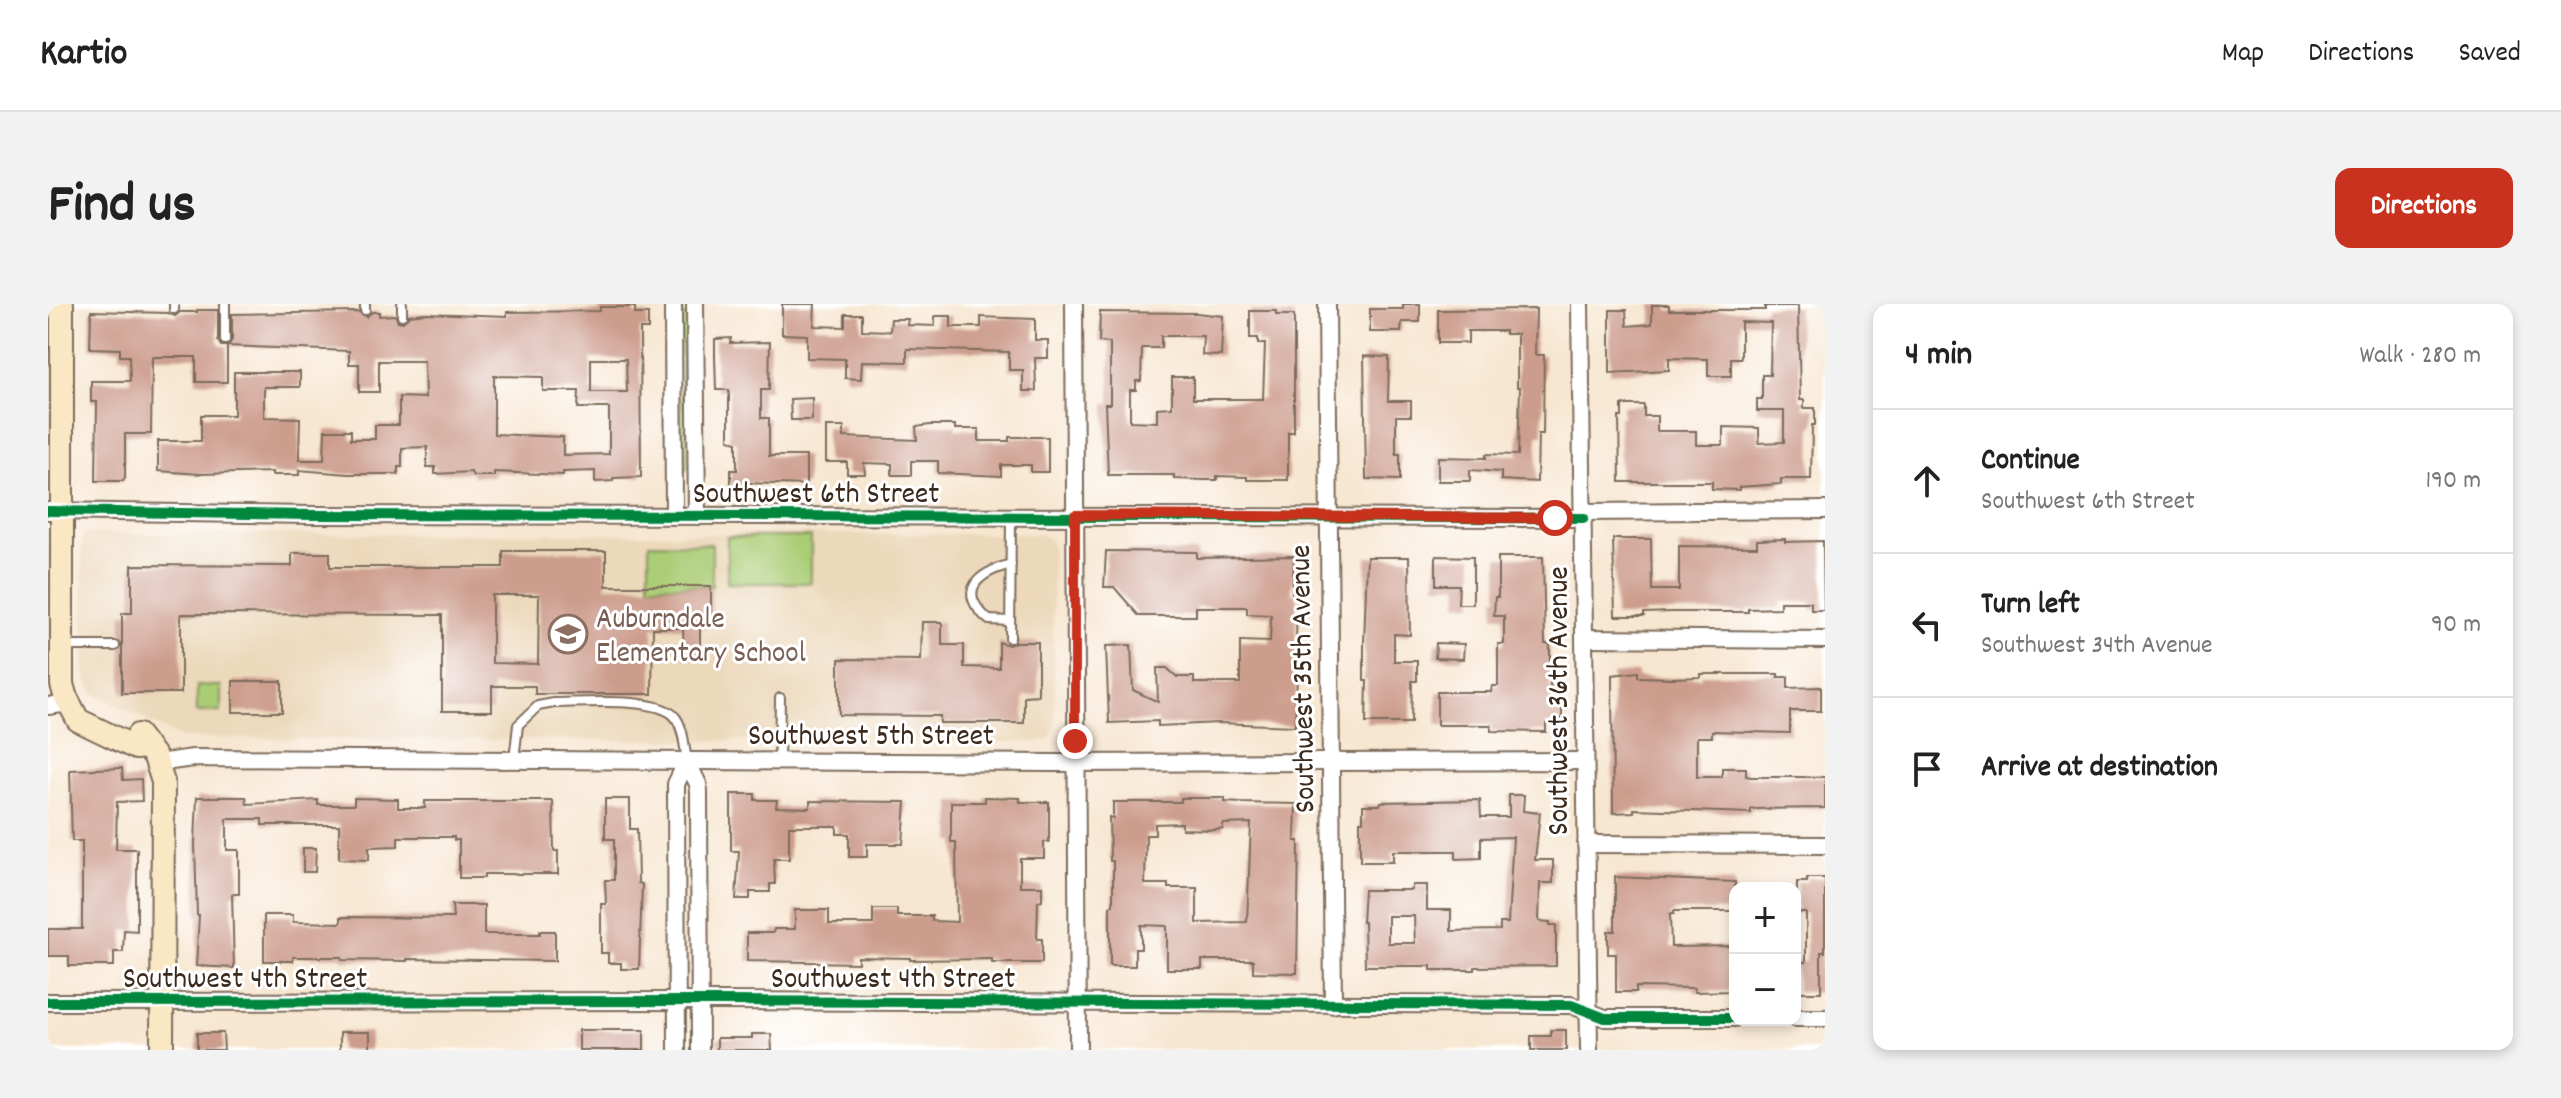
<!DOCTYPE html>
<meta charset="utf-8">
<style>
body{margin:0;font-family:Dekko,sans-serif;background:#f2f2f2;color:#222}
.controls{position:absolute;right:24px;bottom:24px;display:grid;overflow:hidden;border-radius:16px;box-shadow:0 4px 12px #0003}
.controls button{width:72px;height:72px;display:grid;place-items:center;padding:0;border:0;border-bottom:2px solid #e0e0e0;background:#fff;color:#222;font:40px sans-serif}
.stop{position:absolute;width:24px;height:24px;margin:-18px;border:6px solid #c8321e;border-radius:50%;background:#fff}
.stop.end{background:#c8321e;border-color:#fff;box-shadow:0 2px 8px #0008}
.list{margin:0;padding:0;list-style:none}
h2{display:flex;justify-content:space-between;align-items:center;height:104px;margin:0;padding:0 32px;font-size:34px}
h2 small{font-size:26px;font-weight:400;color:#767676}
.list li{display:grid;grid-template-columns:52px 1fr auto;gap:24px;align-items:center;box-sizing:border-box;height:144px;padding:0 32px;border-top:2px solid #e0e0e0}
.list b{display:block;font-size:30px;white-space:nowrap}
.list p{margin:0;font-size:26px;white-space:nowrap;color:#767676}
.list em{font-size:26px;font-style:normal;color:#767676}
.icon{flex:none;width:44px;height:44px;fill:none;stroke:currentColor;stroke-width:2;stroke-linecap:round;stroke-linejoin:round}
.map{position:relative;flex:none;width:1777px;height:746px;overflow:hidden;border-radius:16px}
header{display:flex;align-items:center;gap:48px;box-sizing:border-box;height:112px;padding:0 40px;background:#fff;border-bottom:2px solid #e0e0e0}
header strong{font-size:38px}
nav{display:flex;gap:44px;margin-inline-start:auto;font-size:28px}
.intro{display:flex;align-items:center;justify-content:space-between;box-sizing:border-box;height:192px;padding:0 48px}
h1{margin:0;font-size:56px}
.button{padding:20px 36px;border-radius:16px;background:#c8321e;color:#fff;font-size:28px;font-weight:700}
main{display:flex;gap:48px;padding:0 48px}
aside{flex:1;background:#fff;border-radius:16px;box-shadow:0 4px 12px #0003}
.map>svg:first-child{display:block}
.built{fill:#ecd8ba}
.green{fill:#aacd76;stroke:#727c4a;stroke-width:2}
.building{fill:#cc9c8c;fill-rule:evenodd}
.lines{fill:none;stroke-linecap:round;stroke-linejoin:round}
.lane-casing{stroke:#7d6c5c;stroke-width:12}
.street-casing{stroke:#7d6c5c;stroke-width:20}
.secondary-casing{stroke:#7d6c5c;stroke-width:26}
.lane{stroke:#fff;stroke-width:8}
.street{stroke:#fff;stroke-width:16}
.secondary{stroke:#fae7c3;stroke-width:22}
.cycleway-casing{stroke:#fff;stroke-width:15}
.cycleway{stroke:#00873e;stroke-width:10}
.route{stroke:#c8321e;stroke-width:10}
.labels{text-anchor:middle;stroke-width:6;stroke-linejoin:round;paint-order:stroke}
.street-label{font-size:30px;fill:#3b2a1e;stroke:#fff}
.education-label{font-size:30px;fill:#785e54;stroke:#fff;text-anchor:start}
</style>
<header>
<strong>Kartio</strong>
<nav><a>Map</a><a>Directions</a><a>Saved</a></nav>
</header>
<div class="intro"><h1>Find us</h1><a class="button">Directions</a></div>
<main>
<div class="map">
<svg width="1777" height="746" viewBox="0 0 1777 746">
<rect width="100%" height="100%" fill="#fff"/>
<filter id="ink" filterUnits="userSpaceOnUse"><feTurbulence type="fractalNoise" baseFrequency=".0125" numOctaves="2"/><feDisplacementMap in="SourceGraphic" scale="16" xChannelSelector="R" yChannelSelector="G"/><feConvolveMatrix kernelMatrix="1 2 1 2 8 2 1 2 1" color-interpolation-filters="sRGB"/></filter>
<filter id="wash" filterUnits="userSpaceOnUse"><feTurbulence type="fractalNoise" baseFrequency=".006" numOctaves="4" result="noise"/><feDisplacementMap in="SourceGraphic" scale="32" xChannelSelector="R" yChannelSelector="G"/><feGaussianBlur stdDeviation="1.8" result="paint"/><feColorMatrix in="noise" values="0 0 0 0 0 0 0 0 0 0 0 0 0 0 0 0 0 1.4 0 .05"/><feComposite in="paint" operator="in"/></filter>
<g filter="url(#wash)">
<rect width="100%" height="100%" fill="#f7e6d0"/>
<path class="built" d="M34 230H992L1000 234 1004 241 1007 421 1002 435 989 438 133 434 46 389 36 369Z"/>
<g class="green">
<path d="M635 10 640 14V163L638 166 633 163V14Z"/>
<rect x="679" y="233" width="84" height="46"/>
<path d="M601 239 664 240V282L601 281Z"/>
<rect x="149" y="382" width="24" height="26"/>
</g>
<g id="blocks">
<g class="building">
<path d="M734 0H767L766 22 797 23V10H814V26L842 27 843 15H860L859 21 887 22V12H903V23H933V13L987 15V36H1000V54H987L988 87H975V66H961V48L859 45V58L814 57 813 75 797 74V55L759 54V31L734 30Z"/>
<path d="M1355 0H1372V18H1354L1353 28H1322V5H1355Z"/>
<path d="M1604 1H1621V6H1717V2H1750L1752 96H1756V104H1767V121H1764L1763 175H1733V180L1691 183V186L1664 185V178H1572L1571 113H1574V101H1596V112H1609V127H1648V141H1675V123L1711 124V139L1736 138V107H1709V95H1714V71H1722L1723 19 1693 18V54H1683V72H1660V55L1621 54V66L1562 69V6H1578L1579 22 1604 20Z"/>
<path d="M552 3H587V10H600V25H592L593 173 565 174V177L547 178V167L515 168V171L446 168V172H425L423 168 387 170V163H379V143L354 144V163H350V170H300L251 166V171H224V168L153 170 110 167V137H153V111H186V68H252V83H216V113L252 114 251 156H276L277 126H303V135H327V121H351V93L377 94 376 57H331V88H311V60H301V47L180 42 184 36V10L311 8 318 13 324 8H331V12L347 11 350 17 355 18 361 11 377 9 459 12V8L552 7ZM543 55H578L579 88H543ZM446 72 495 73V87H531L530 104H561V150L515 151V133L446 130Z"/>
<path d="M1488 5 1487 51H1496L1495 130H1490L1489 178 1453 176V168L1422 166V177H1390V153L1438 154V150L1470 151 1472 83H1469V30H1457V27H1420V39H1390V6Z"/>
<path d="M149 6H170V37L173 42H179V78H148V53H104L103 130H77V174L75 177H48L49 98H43V77H82L81 52H72V45L42 44 43 7 120 9 127 12 132 8H149Z"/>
<path d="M1202 7H1228V11H1246V128H1240V176H1199V173L1169 172V176H1157L1126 175V171H1060L1057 100H1062V39L1051 38 1052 8 1148 9 1175 12 1173 52 1154 51 1155 32H1113V44H1094L1093 77H1088V86H1082V117L1109 118V104L1124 103V73H1145V95H1215L1217 40H1210V34H1202Z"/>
<path d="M683 34 682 39 722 38 721 86H713V114H721V152H758V181L698 179V184H683V166H689V138L681 136V86H668L667 51V35Z"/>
<path d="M1316 52 1341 53 1340 97H1363V112H1348V150H1352V176L1318 175Z"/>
<path d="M764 94V116H743L742 95Z"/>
<path d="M882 121H907V125H931V137H961V133H1000V168H983V161H953V172L890 169V157H863V171H844V160L816 159 817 170H799V158H778V123H796V133L869 136 868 123Z"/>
<path d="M1565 235H1603L1604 286H1631V242L1709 243V236L1737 235V238L1775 237 1776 306H1763V298H1732V304L1700 305V308H1623L1596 309V312H1567Z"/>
<path d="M455 247H558V282H663V324H652V354H636L635 324H605L604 390H487V382H444V407H394V311L133 310V389H74V309H84V261L244 262V249H282V263H455ZM444 291H491L490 360 444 359Z"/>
<path d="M1058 247 1149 248V254L1246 252 1244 289 1249 290 1248 343H1250L1247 422 1170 419 1110 422V417L1061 419 1058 342 1083 341 1085 386 1110 398 1109 364H1119L1129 373H1146V379H1192V337L1222 338 1223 311 1199 310V303H1148V312H1091L1066 283H1056Z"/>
<path d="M1388 252 1425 253V300H1410L1411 281H1388Z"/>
<path d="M1319 253H1361L1362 331 1346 330V357H1369V377H1364L1363 419H1318L1319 377H1316V339Z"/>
<path d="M1450 253H1495L1497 340H1502V383H1514V420H1498V428L1443 427V421H1389V388H1443L1444 382H1450V340H1456V312H1446L1447 293H1450Z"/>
<path d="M874 318H894V341H916V363L951 364V338L961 341 967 338H990V391L976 392V419H892V412L791 411V355L873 356Z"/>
<path d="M1388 339 1416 340 1415 355 1387 354Z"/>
<path d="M1590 368V373L1625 374 1653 373V370H1730V373H1740V384L1773 383V407H1742V429L1664 427V433H1649V473H1674V464H1698V472L1703 473H1777V504L1703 505V509L1586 505V508L1565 509 1564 371Z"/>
<rect x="185" y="377" width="49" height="31"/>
<path d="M74 464 75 476 93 475 94 497 69 498 68 545H89V627L76 626 75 648H66V662H21V652H0V625H34V537H24L22 466Z"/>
<path d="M683 490H707V496H729L728 503 762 504V497L858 498 855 540H819V553H801V530H789V522H741V555H726L727 580H722V588H702V595H688L691 547H683Z"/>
<path d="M1461 491H1476L1475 507 1492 509 1487 556H1505V579H1492L1491 617 1502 618V621H1508V662L1427 663V666H1383V662H1317L1316 618H1314L1316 586H1364V581H1379V606H1403V627L1452 626V619H1460L1465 533 1433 534V554L1408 555V547H1345V558H1312V517H1315V501H1332L1333 498 1432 496 1433 513H1461ZM1340 612H1366L1367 639H1340Z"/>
<path d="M149 493H198L199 500 270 496V501H306V494L350 495V504H377V497H505L506 547H510V570H436V574H411V536H406V533H350V542L321 543V556L291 555V521H214V515H179V546H191V590H184L186 664 148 662 151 611H149L147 539Z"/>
<path d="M937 493 972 494V498H1001V538H996V554H972V582H994V596L990 597 989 635H994V659H944V655L862 656V654L810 653V659L699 657V629H725L726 625H747V606H781V620H825V605H849V612H884V617L909 618 908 538H903V498H937Z"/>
<path d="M1133 494H1177V498L1193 499 1248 500 1247 537H1251L1249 669 1205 668V656H1154V665H1119V622L1093 621V645H1087V662H1062V602L1065 601V557H1062L1061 513 1065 514V498H1133ZM1134 519V525L1167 526 1175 525V520L1203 519 1199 618 1149 619V584H1120V580H1097L1098 531H1107V520Z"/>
<path d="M557 495H582V525H589L590 579 594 580 591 665H573V659H560V649H553V600H558L557 576H566V535H557Z"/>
<path d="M255 544H268L267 568H255Z"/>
<path d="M1567 573 1687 578V607H1626V610H1622L1623 643 1687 642V687L1646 688V684L1588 683V688H1568V650H1560V627H1567Z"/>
<path d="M1759 574H1777V648H1773V688H1749L1748 658H1758V609H1749V578H1759Z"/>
<path d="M404 601H436V630H492V627H507V657L359 655V657L294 656V653H245V657H216V611H245V618L293 619V613L405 614Z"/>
<rect x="531" y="726" width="65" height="20"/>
<path d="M1503 726H1518V746H1483V732H1503Z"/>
<rect x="292" y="728" width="30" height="18"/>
<path d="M149 729H175L176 746H149Z"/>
<path d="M704 730H723L724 746H669V734H704Z"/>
</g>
</g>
</g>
<g filter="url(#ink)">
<use href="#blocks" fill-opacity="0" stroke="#7d6c5c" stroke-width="2"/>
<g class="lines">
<defs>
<g id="lane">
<path d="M126 5V0"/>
<path d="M317 6V0"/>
<path d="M354 11V0"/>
<path d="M177 36V0"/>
<path d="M962 317 941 316C907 287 930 269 963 260"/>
<path d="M962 334 963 213"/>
<path d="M14 342H67"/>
<path d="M466 456 470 421 490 402 506 399C533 399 613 392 628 414 636 426 636 442 639 456"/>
<path d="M731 457 732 394"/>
</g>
<g id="street">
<path d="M625 0 626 212"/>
<path d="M647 0 649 212"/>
<path d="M1026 0 1030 746"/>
<path d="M1279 0 1285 701"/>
<path d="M1532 0 1541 746"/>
<path d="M0 207 265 211 1536 214"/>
<path d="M1536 208 1777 206"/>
<path d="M1536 334 1777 336"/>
<path d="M0 402 20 399"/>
<path d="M639 457 650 480 651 488 652 746"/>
<path d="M109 459 145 454 1004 459 1537 457"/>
<path d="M1538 540 1777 541"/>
<path d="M0 698 671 697 1523 701 1557 714H1687"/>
<path d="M1747 714H1777"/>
<path d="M629 746 628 480 639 457"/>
</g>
<g id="secondary">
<path d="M14 0V380L17 391 30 416 88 444 98 443"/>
<path d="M90 431 107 453 115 478 114 746"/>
</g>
</defs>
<use href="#lane" class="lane-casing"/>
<use href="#street" class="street-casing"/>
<use href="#secondary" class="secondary-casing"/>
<use href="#lane" class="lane"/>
<use href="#street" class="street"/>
<use href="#secondary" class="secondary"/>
<defs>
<g id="cycleway">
<path d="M0 207 265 211 1536 214"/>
<path d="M0 698 671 697 1523 701 1557 714H1687"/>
</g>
</defs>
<use href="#cycleway" class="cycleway-casing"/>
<use href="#cycleway" class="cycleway"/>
</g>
</g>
<g class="lines" filter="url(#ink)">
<path class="route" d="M1027 437V211L1507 214"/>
</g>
<defs>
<symbol id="school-ring" viewBox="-11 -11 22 22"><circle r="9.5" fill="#fff" stroke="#8d6e63" stroke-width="1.5"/><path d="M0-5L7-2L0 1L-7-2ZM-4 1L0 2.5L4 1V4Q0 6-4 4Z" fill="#8d6e63"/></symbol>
</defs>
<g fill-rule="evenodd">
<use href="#school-ring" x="498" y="308" width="44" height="44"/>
</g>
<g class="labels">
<g class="street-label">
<text x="768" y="198">Southwest 6th Street</text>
<text transform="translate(1253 375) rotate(-91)" y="10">Southwest 35th Avenue</text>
<text transform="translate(1509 397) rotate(-90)" y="10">Southwest 36th Avenue</text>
<text x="823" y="440">Southwest 5th Street</text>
<text x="197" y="683">Southwest 4th Street</text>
<text x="845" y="683">Southwest 4th Street</text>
</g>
<g class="education-label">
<text x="548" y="323">Auburndale<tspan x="548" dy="34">Elementary School</tspan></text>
</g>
</g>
</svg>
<div class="controls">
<button>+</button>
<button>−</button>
</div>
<div class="stop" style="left:1507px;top:214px"></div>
<div class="stop end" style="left:1027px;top:437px"></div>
</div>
<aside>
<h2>4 min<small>Walk · 280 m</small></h2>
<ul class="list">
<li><svg class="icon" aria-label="ahead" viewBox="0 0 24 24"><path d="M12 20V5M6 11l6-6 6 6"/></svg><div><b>Continue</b><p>Southwest 6th Street</p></div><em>190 m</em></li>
<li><svg class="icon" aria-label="left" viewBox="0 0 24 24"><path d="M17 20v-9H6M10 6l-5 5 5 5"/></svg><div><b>Turn left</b><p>Southwest 34th Avenue</p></div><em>90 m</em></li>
<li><svg class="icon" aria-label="arrive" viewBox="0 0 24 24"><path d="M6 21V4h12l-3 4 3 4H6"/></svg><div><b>Arrive at destination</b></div></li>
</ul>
</aside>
</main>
